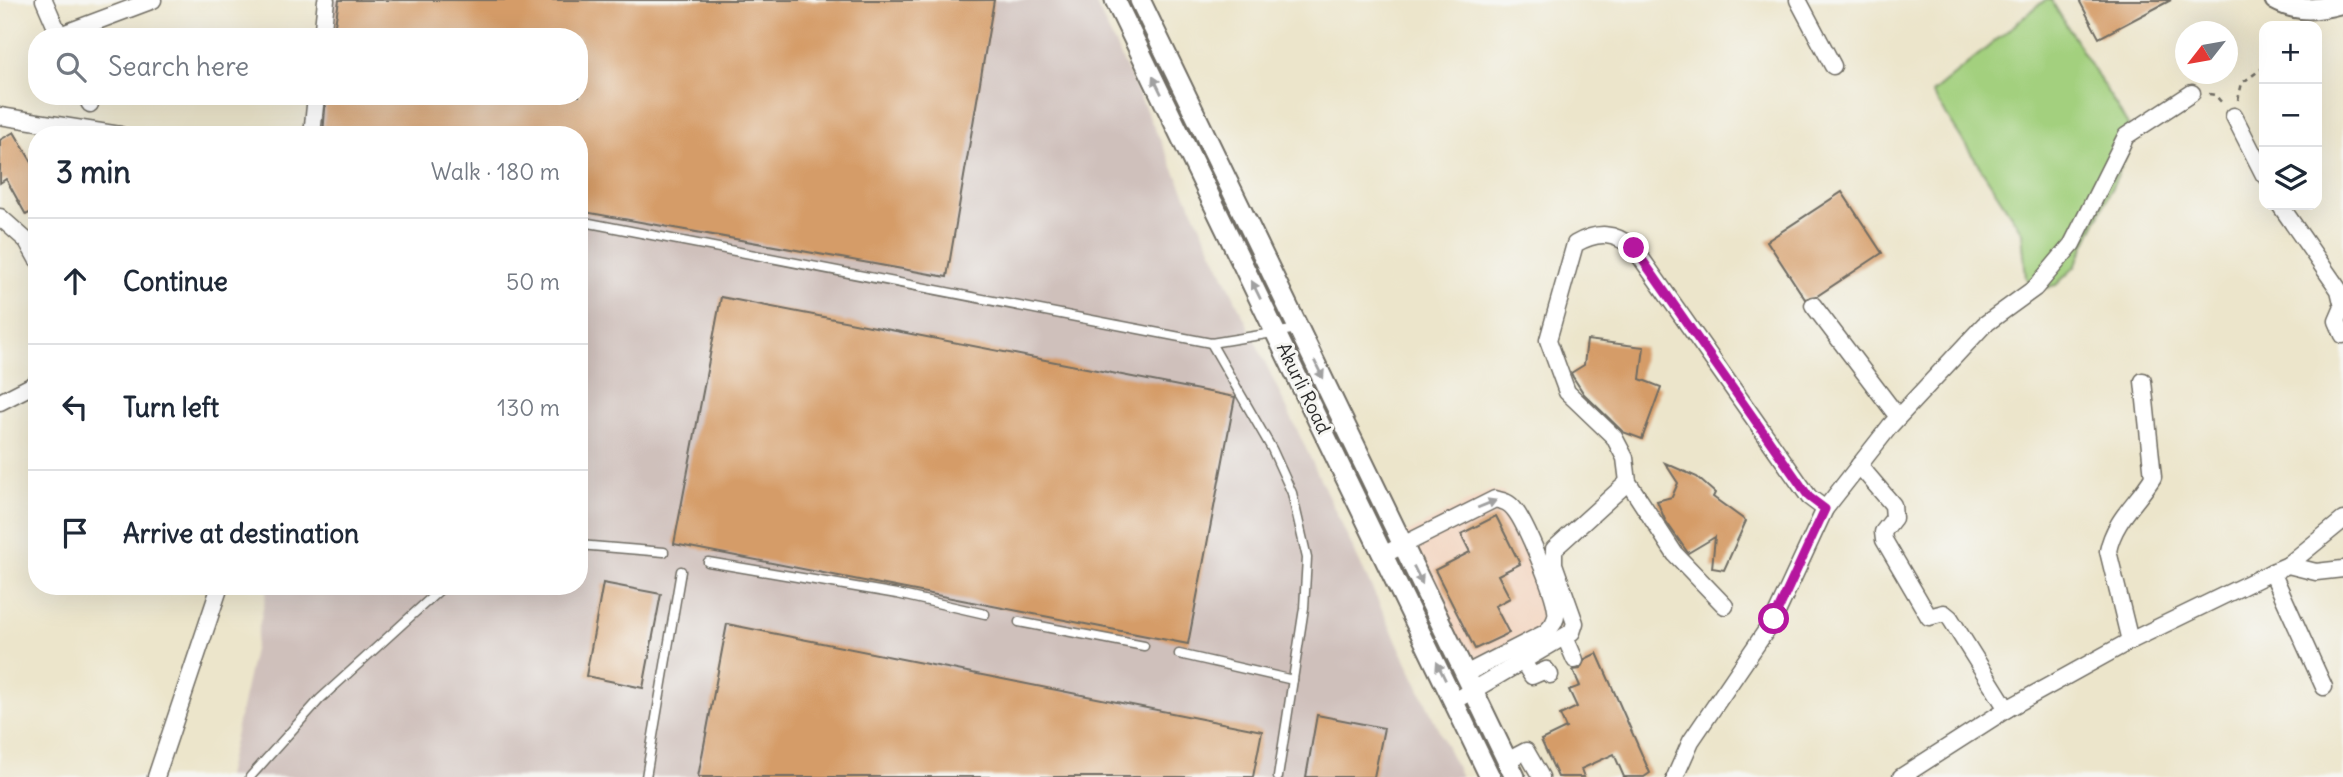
<!DOCTYPE html>
<meta charset="utf-8">
<style>
body{margin:0;font-family:Delius,sans-serif;background:#f6f6f7;color:#1f2937}
.controls{position:absolute;right:21px;top:21px;display:grid;overflow:hidden;border-radius:14px;box-shadow:0 7px 28px #0002}
.controls button{width:63px;height:63px;display:grid;place-items:center;padding:0;border:0;border-bottom:2px solid #e0e1e3;background:#fff;color:#1f2937;font:35px sans-serif}
.compass{position:absolute;left:2175px;top:21px;width:63px;height:63px;border-radius:50%;background:#fff;box-shadow:0 7px 28px #0002;rotate:239deg}
.stop{position:absolute;width:21px;height:21px;margin:-16px;border:5px solid #b5179e;border-radius:50%;background:#fff}
.stop.end{background:#b5179e;border-color:#fff;box-shadow:0 2px 7px #0008}
.list{margin:0;padding:0;list-style:none}
h2{display:flex;justify-content:space-between;align-items:center;height:91px;margin:0;padding:0 28px;font-size:30px}
h2 small{font-size:23px;font-weight:400;color:#747a83}
.list li{display:grid;grid-template-columns:46px 1fr auto;gap:21px;align-items:center;box-sizing:border-box;height:126px;padding:0 28px;border-top:2px solid #e0e1e3}
.list b{display:block;font-size:26px;white-space:nowrap}
.list em{font-size:23px;font-style:normal;color:#747a83}
.icon{flex:none;width:38px;height:38px;fill:none;stroke:currentColor;stroke-width:2;stroke-linecap:round;stroke-linejoin:round}
.map{position:relative;flex:none;width:2343px;height:777px;overflow:hidden}
.search{position:absolute;background:#fff;box-shadow:0 7px 28px #0002;left:28px;top:28px;width:560px;height:77px;display:flex;align-items:center;gap:18px;box-sizing:border-box;padding:0 24px;border-radius:28px;color:#747a83;font-size:26px}
.panel{position:absolute;background:#fff;box-shadow:0 7px 28px #0002;left:28px;top:126px;width:560px;height:469px;border-radius:28px}
.map>svg:first-child{display:block}
.built{fill:#f3d4bf}
.industrial{fill:#cfc0bb}
.green{fill:#a3d07e;stroke:#677e54;stroke-width:2}
.building{fill:#d59c68}
.lines{fill:none;stroke-linecap:round;stroke-linejoin:round}
.service-casing{stroke:#6f6c63;stroke-width:11}
.minor-casing{stroke:#6f6c63;stroke-width:19}
.tertiary-casing{stroke:#6f6c63;stroke-width:23}
.path{stroke:#6f6c63;stroke-width:2.5;stroke-dasharray:5 5;stroke-linecap:butt}
.service{stroke:#fff;stroke-width:8}
.minor{stroke:#fff;stroke-width:16}
.tertiary{stroke:#fff;stroke-width:19}
.oneway{fill:#a0a0a0}
.route{stroke:#b5179e;stroke-width:9}
.labels{text-anchor:middle;stroke-width:6;stroke-linejoin:round;paint-order:stroke}
.street-label{font-size:19px;fill:#2b2b2b;stroke:#f6f6f2}
</style>
<div class="map">
<svg width="2343" height="777" viewBox="0 0 2343 777">
<rect width="100%" height="100%" fill="#f6f6f2"/>
<filter id="ink" filterUnits="userSpaceOnUse"><feTurbulence type="fractalNoise" baseFrequency=".0143" numOctaves="2"/><feDisplacementMap in="SourceGraphic" scale="14" xChannelSelector="R" yChannelSelector="G"/><feConvolveMatrix kernelMatrix="1 2 1 2 8 2 1 2 1" color-interpolation-filters="sRGB"/></filter>
<filter id="wash" filterUnits="userSpaceOnUse"><feTurbulence type="fractalNoise" baseFrequency=".00686" numOctaves="4" result="noise"/><feDisplacementMap in="SourceGraphic" scale="28" xChannelSelector="R" yChannelSelector="G"/><feGaussianBlur stdDeviation="1.57" result="paint"/><feColorMatrix in="noise" values="0 0 0 0 0 0 0 0 0 0 0 0 0 0 0 0 0 1.4 0 .05"/><feComposite in="paint" operator="in"/></filter>
<g filter="url(#wash)">
<rect width="100%" height="100%" fill="#ece5cb"/>
<path class="built" d="M1489 491 1504 493 1562 604 1561 634 1473 678 1405 534Z"/>
<path class="industrial" d="M324 0H1094L1461 777H226L268 586H579V135H307L312 96H579V37H320Z"/>
<path class="green" d="M2045 0H2051L2135 137 2075 267 2056 285 2037 289 2026 278 2022 232 1932 93Z"/>
<g id="blocks">
<g class="building">
<path d="M339 0H994L947 277 579 211V135H323L326 96H579V37H333Z"/>
<path d="M2079 0H2171L2099 38Z"/>
<path d="M14 132 37 171V209L26 215 6 179 0 183V140Z"/>
<path d="M1842 192 1882 253 1817 296 1805 299 1767 241Z"/>
<path d="M721 297 1235 397 1188 644 674 544Z"/>
<path d="M1587 340 1644 347 1640 379 1661 387 1642 439 1623 432 1584 394 1573 377 1571 373 1584 365Z"/>
<path d="M1665 463 1697 477 1715 493 1713 497 1746 521 1724 570 1712 568 1715 537 1688 553 1665 520 1657 501 1672 497 1678 483Z"/>
<path d="M1496 516 1520 564 1498 575 1510 598 1495 606 1509 633 1475 649 1435 570 1470 552 1461 534Z"/>
<path d="M603 583 661 594 643 688 586 676Z"/>
<path d="M727 624 1262 731 1253 777H698Z"/>
<path d="M1597 653 1650 773 1644 777H1624L1614 754 1581 769 1584 777H1558L1541 740 1566 728 1560 715 1577 707 1569 690 1580 686 1573 670 1580 669 1585 659Z"/>
<path d="M1317 715 1384 728 1374 777H1306Z"/>
</g>
</g>
</g>
<g filter="url(#ink)">
<use href="#blocks" fill-opacity="0" stroke="#6f6c63" stroke-width="2"/>
<g class="lines">
<defs>
<g id="service">
<path d="M579 221 1211 343 1298 329"/>
<path d="M1211 343 1272 449 1292 493 1307 558 1304 608 1278 777"/>
<path d="M579 545 664 552"/>
<path d="M708 562 897 594 985 614"/>
<path d="M1019 622 1144 646"/>
<path d="M1179 654 1293 680"/>
<path d="M250 777 320 699 444 586"/>
<path d="M646 777 681 571"/>
</g>
<g id="minor">
<path d="M44 0 60 37"/>
<path d="M1798 0 1833 66"/>
<path d="M60 35 153 0"/>
<path d="M322 37 326 0"/>
<path d="M86 96 90 104"/>
<path d="M0 116 120 135"/>
<path d="M2234 116 2264 175"/>
<path d="M312 135 316 96"/>
<path d="M2280 205 2339 290 2343 307 2337 321 2343 335"/>
<path d="M0 217 27 241 37 259"/>
<path d="M1813 305 1898 417"/>
<path d="M0 402 37 383"/>
<path d="M1859 465 1893 505 1894 518 1883 532 1884 540 1929 617 1944 613 1950 618 2007 709"/>
<path d="M1385 554 1495 499C1503 501 1509 502 1514 509 1526 523 1554 592 1556 610 1558 620 1552 627 1545 633L1465 674"/>
<path d="M2288 565 2343 520"/>
<path d="M2272 572 2324 687"/>
<path d="M1725 606 1675 554 1628 482 1625 458 1614 437 1567 392 1548 340 1575 244C1598 231 1614 232 1634 248L1809 497 1825 509"/>
<path d="M1565 637 1575 660"/>
<path d="M2130 641 2108 551C2114 520 2138 502 2153 477L2143 381"/>
<path d="M1524 663 1532 676 1546 670 1550 675"/>
<path d="M1455 701 1572 632 1575 623 1554 564V549L1628 482"/>
<path d="M1507 761 1526 751 1541 777"/>
<path d="M156 777 220 586"/>
<path d="M1675 777 1691 741 1774 619 1825 509 1890 426 1984 325 2035 288 2072 244 2126 136 2192 93"/>
<path d="M1901 777 2007 709 2130 641 2272 572 2288 565 2316 572 2343 569"/>
</g>
<g id="tertiary">
<path d="M1115 0 1490 777"/>
<path d="M1140 0 1515 777"/>
<path d="M2275 0C2298 13 2318 10 2343 3"/>
</g>
</defs>
<use href="#service" class="service-casing"/>
<use href="#minor" class="minor-casing"/>
<use href="#tertiary" class="tertiary-casing"/>
<g class="path">
<path d="M2209 94 2215 95 2223 104"/>
<path d="M2238 100 2242 83 2264 67"/>
</g>
<use href="#service" class="service"/>
<use href="#minor" class="minor"/>
<use href="#tertiary" class="tertiary"/>
</g>
<defs><path id="oneway-solid" d="M-6-.8H1V-3.2L6.5 0L1 3.2V.8H-6Z" transform="scale(1.75)"/></defs>
<g class="oneway">
<use href="#oneway-solid" transform="translate(1157 85) rotate(-116)"/>
<use href="#oneway-solid" transform="translate(1256 290) rotate(-116)"/>
<use href="#oneway-solid" transform="translate(1319 370) rotate(64)"/>
<use href="#oneway-solid" transform="translate(1487 504) rotate(-22)"/>
<use href="#oneway-solid" transform="translate(1418 575) rotate(64)"/>
<use href="#oneway-solid" transform="translate(1441 671) rotate(-116)"/>
</g>
</g>
<g class="lines" filter="url(#ink)">
<path class="route" d="M1634 248 1809 497 1825 509 1774 619"/>
</g>
<g class="labels">
<g class="street-label">
<text transform="translate(1304 388) rotate(64)" y="7">Akurli Road</text>
</g>
</g>
</svg>
<div class="controls">
<button>+</button>
<button>−</button>
<button><svg class="icon" aria-label="layers" viewBox="0 0 24 24"><path d="M12 4l9 5-9 5-9-5zM3 14l9 5 9-5"/></svg></button>
</div>
<svg class="compass" viewBox="-18 -18 36 36"><path d="M0-13l5 13h-10z" fill="#e53935"/><path d="M0 13l5-13h-10z" fill="#747a83"/></svg>
<div class="stop" style="left:1774px;top:619px"></div>
<div class="stop end" style="left:1634px;top:248px"></div>
<div class="search"><svg class="icon" aria-label="search" viewBox="0 0 24 24"><circle cx="10" cy="10" r="6"/><path d="M15 15l6 6"/></svg>Search here</div>
<section class="panel">
<h2>3 min<small>Walk · 180 m</small></h2>
<ul class="list">
<li><svg class="icon" aria-label="ahead" viewBox="0 0 24 24"><path d="M12 20V5M6 11l6-6 6 6"/></svg><div><b>Continue</b></div><em>50 m</em></li>
<li><svg class="icon" aria-label="left" viewBox="0 0 24 24"><path d="M17 20v-9H6M10 6l-5 5 5 5"/></svg><div><b>Turn left</b></div><em>130 m</em></li>
<li><svg class="icon" aria-label="arrive" viewBox="0 0 24 24"><path d="M6 21V4h12l-3 4 3 4H6"/></svg><div><b>Arrive at destination</b></div></li>
</ul>
</section>
</div>
